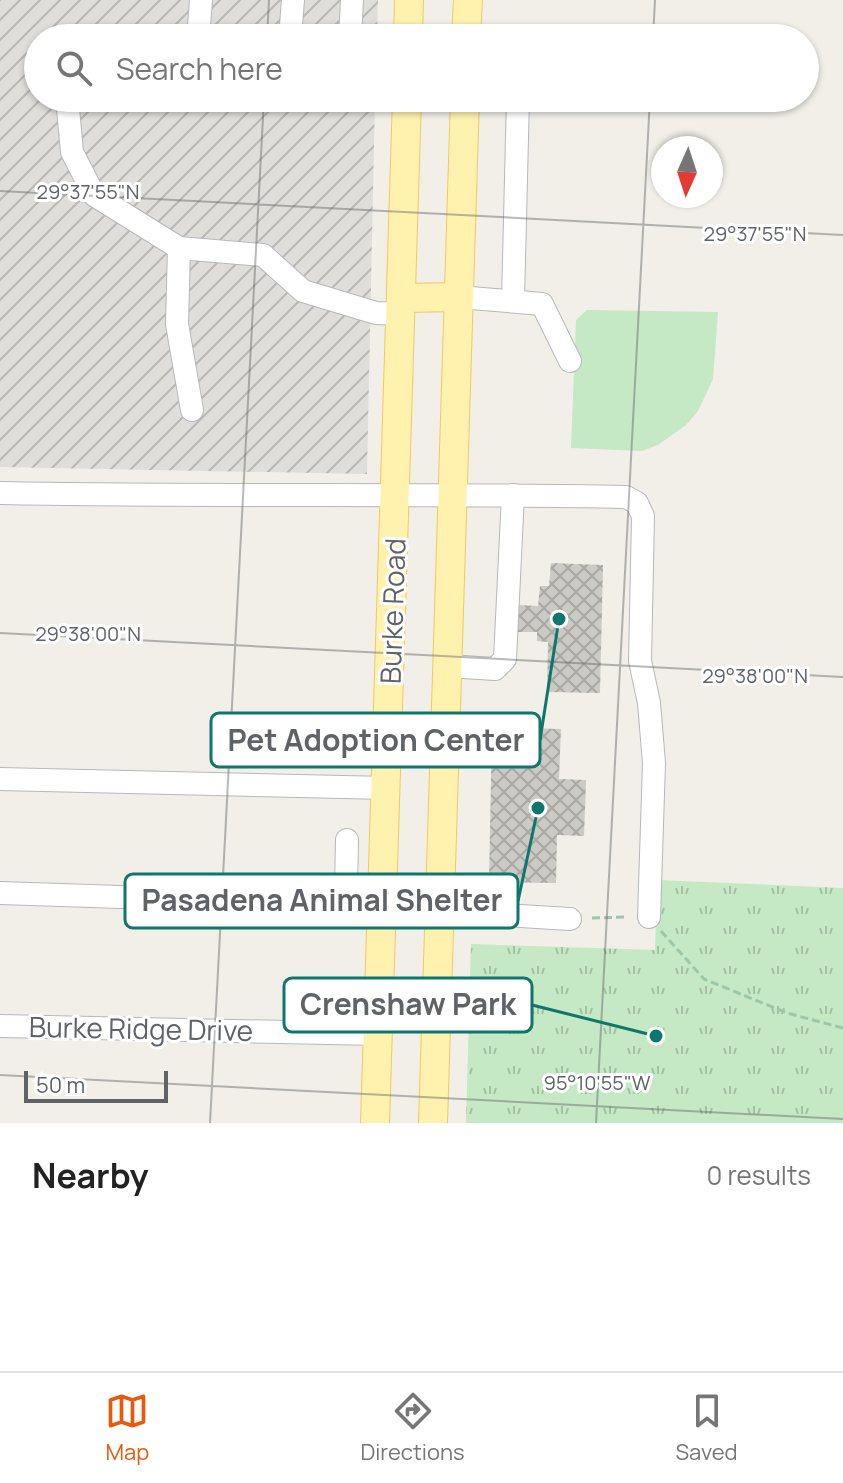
<!DOCTYPE html>
<meta charset="utf-8">
<style>
body{margin:0;font-family:Manrope,sans-serif;background:#f6f6f6;color:#222}
.compass{position:absolute;left:651px;top:136px;width:72px;height:72px;border-radius:50%;background:#fff;box-shadow:0 2px 6px #0004;rotate:183deg}
.scale{position:absolute;left:24px;bottom:20px;width:144px;box-sizing:border-box;padding-left:8px;border:4px solid #5f6368;border-top:0;font-size:22px;line-height:28px;white-space:nowrap;color:#5f6368;-webkit-text-stroke:6px #fff;paint-order:stroke}
.list{margin:0;padding:0;list-style:none}
h2{display:flex;justify-content:space-between;align-items:center;height:104px;margin:0;padding:0 32px;font-size:34px}
h2 small{font-size:26px;font-weight:400;color:#767676}
.icon{flex:none;width:44px;height:44px;fill:none;stroke:currentColor;stroke-width:2;stroke-linecap:round;stroke-linejoin:round}
.map{position:relative;flex:none;width:843px;height:1123px;overflow:hidden}
.search{position:absolute;background:#fff;box-shadow:0 2px 6px #0004;left:24px;right:24px;top:24px;height:88px;display:flex;align-items:center;gap:20px;box-sizing:border-box;padding:0 28px;border-radius:44px;color:#767676;font-size:30px}
.sheet{height:248px;background:#fff}
nav{display:flex;justify-content:space-around;align-items:center;box-sizing:border-box;height:112px;border-top:2px solid #e0e0e0;background:#fff;font-size:22px;color:#767676}
nav a{display:grid;justify-items:center;gap:4px}
nav .on{color:#ea580c}
.map>svg:first-child{display:block}
.industrial{fill:url(#industrial-furrows)}
.grass{fill:url(#grass-tufts)}
.pitch{fill:#c5e8c5}
.building{fill:url(#building-cross-hatch)}
.lines{fill:none;stroke-linecap:round;stroke-linejoin:round}
.minor-casing{stroke:#b5b8bc;stroke-width:24}
.major-casing{stroke:#f2c960;stroke-width:30}
.path{stroke:#9cc7a9;stroke-width:3;stroke-dasharray:8 4;stroke-linecap:butt}
.minor{stroke:#fff;stroke-width:22}
.major{stroke:#fff2af;stroke-width:28}
.ticks{fill:none;stroke:#5f6368;stroke-width:2;stroke-opacity:0.45}
.labels{text-anchor:middle;stroke-width:6;stroke-linejoin:round;paint-order:stroke}
.street-label{font-size:28px;fill:#5f6368;stroke:#fff}
.ticks-label{font-size:20px;text-anchor:middle;fill:#5f6368;stroke:#fff;stroke-width:6;stroke-linejoin:round;paint-order:stroke}
.leader{fill:none;stroke:#0f766e;stroke-width:3}
.callout-dot{fill:#0f766e;stroke:#fff;stroke-width:3}
.callout{fill:#fff;stroke:#0f766e;stroke-width:3}
.callout-label{font-size:30px;text-anchor:middle;font-weight:bold;fill:#5f6368}
</style>
<div class="map">
<svg width="843" height="1123" viewBox="0 0 843 1123">
<defs>
<pattern id="industrial-furrows" width="10" height="10" patternUnits="userSpaceOnUse" patternTransform="scale(2)"><rect width="10" height="10" fill="#e0deda"/><path d="M-1 1l2-2M0 10L10 0M9 11l2-2" fill="none" stroke="#b9b8b5"/></pattern>
<pattern id="grass-tufts" width="24" height="20" patternUnits="userSpaceOnUse" patternTransform="scale(2)"><rect width="24" height="20" fill="#c5e8c5"/><path d="M3 7l-1-3M5 7V3M7 7l1-3M15 17l-1-3M17 17v-4M19 17l1-3" fill="none" stroke="#a3c0a4"/></pattern>
<pattern id="building-cross-hatch" width="8" height="8" patternUnits="userSpaceOnUse" patternTransform="scale(2)"><rect width="8" height="8" fill="#cccac5"/><path d="M0 0l8 8M0 8l8-8" fill="none" stroke="#a9a8a4"/></pattern>
</defs>
<rect width="100%" height="100%" fill="#f1efe8"/>
<path class="industrial" d="M0 0H378L377 38H38V98H375L367 474 0 467Z"/>
<path class="grass" d="M657 880 843 888V1123H466L471 944 655 950Z"/>
<path class="pitch" d="M587 310 718 312 713 379 698 411 686 425 658 445 642 451 571 448 576 320Z"/>
<g class="building">
<path d="M551 563 603 565 600 693 547 692 548 642 537 641V632H517L518 605 538 606 540 586H549Z"/>
<path d="M492 727 561 729 559 779 586 780 584 836 557 835 556 883 489 882Z"/>
</g>
<g class="lines">
<defs>
<g id="minor">
<path d="M201 0 199 26 203 38"/>
<path d="M290 38 293 0"/>
<path d="M350 38 352 0"/>
<path d="M67 98 72 152 94 195 179 248 263 255 303 291 376 313 402 314"/>
<path d="M179 248 177 324 192 410"/>
<path d="M459 297 542 304 570 361"/>
<path d="M513 300 518 98"/>
<path d="M0 493C209 497 417 493 626 497L637 503 643 516 640 661 649 703 654 763 649 917"/>
<path d="M448 666 495 669 505 659 513 495"/>
<path d="M0 779 387 788"/>
<path d="M347 840 346 888 361 889 384 909"/>
<path d="M0 893 328 904 339 899 346 888"/>
<path d="M440 911 570 919"/>
<path d="M0 1026 378 1034"/>
</g>
<g id="major">
<path d="M408 38 409 0"/>
<path d="M466 38 468 0"/>
<path d="M402 298 459 297"/>
<path d="M384 909 440 911"/>
<path d="M375 1123 407 98"/>
<path d="M433 1123 465 98"/>
</g>
</defs>
<use href="#minor" class="minor-casing"/>
<use href="#major" class="major-casing"/>
<g class="path">
<path d="M592 918 628 917"/>
<path d="M661 931 704 979 787 1013 843 1028"/>
</g>
<use href="#minor" class="minor"/>
<use href="#major" class="major"/>
</g>
<path class="ticks" d="M267 38 269 0M653 38 655 0M0 191 843 235M0 633 843 677M0 1075 843 1119M210 1123 264 98M596 1123 650 98"/>
<g class="labels">
<g class="street-label">
<text transform="translate(393 611) rotate(-88)" y="10">Burke Road</text>
<text transform="translate(141 1029) rotate(1)" y="10">Burke Ridge Drive</text>
</g>
</g>
<g class="ticks-label">
<text x="88" y="199">29°37'55"N</text>
<text x="755" y="241">29°37'55"N</text>
<text x="88" y="641">29°38'00"N</text>
<text x="755" y="683">29°38'00"N</text>
<text x="597" y="1090">95°10'55"W</text>
</g>
<path class="leader" d="M559 619L540 740M538 808L518 901M656 1036L532 1005"/>
<g class="callout-dot">
<circle cx="559" cy="619" r="8"/>
<circle cx="538" cy="808" r="8"/>
<circle cx="656" cy="1036" r="8"/>
</g>
<g class="callout">
<rect x="211" y="713" width="329" height="54" rx="8"/>
<rect x="125" y="874" width="393" height="54" rx="8"/>
<rect x="284" y="978" width="248" height="54" rx="8"/>
</g>
<g class="callout-label">
<text x="376" y="751">Pet Adoption Center</text>
<text x="322" y="911">Pasadena Animal Shelter</text>
<text x="408" y="1015">Crenshaw Park</text>
</g>
</svg>
<svg class="compass" viewBox="-18 -18 36 36"><path d="M0-13l5 13h-10z" fill="#e53935"/><path d="M0 13l5-13h-10z" fill="#767676"/></svg>
<div class="scale">50 m</div>
<div class="search"><svg class="icon" aria-label="search" viewBox="0 0 24 24"><circle cx="10" cy="10" r="6"/><path d="M15 15l6 6"/></svg>Search here</div>
</div>
<section class="sheet">
<h2>Nearby<small>0 results</small></h2>
<ul class="list">
</ul>
</section>
<nav>
<a class="on"><svg class="icon" aria-label="map" viewBox="0 0 24 24"><path d="M3 6l6-2 6 2 6-2v14l-6 2-6-2-6 2zM9 4v14M15 6v14"/></svg>Map</a>
<a><svg class="icon" aria-label="directions" viewBox="0 0 24 24"><path d="M12 3l9 9-9 9-9-9zM9 14v-3h6M13 9l2 2-2 2"/></svg>Directions</a>
<a><svg class="icon" aria-label="saved" viewBox="0 0 24 24"><path d="M7 4h10v16l-5-4-5 4z"/></svg>Saved</a>
</nav>
